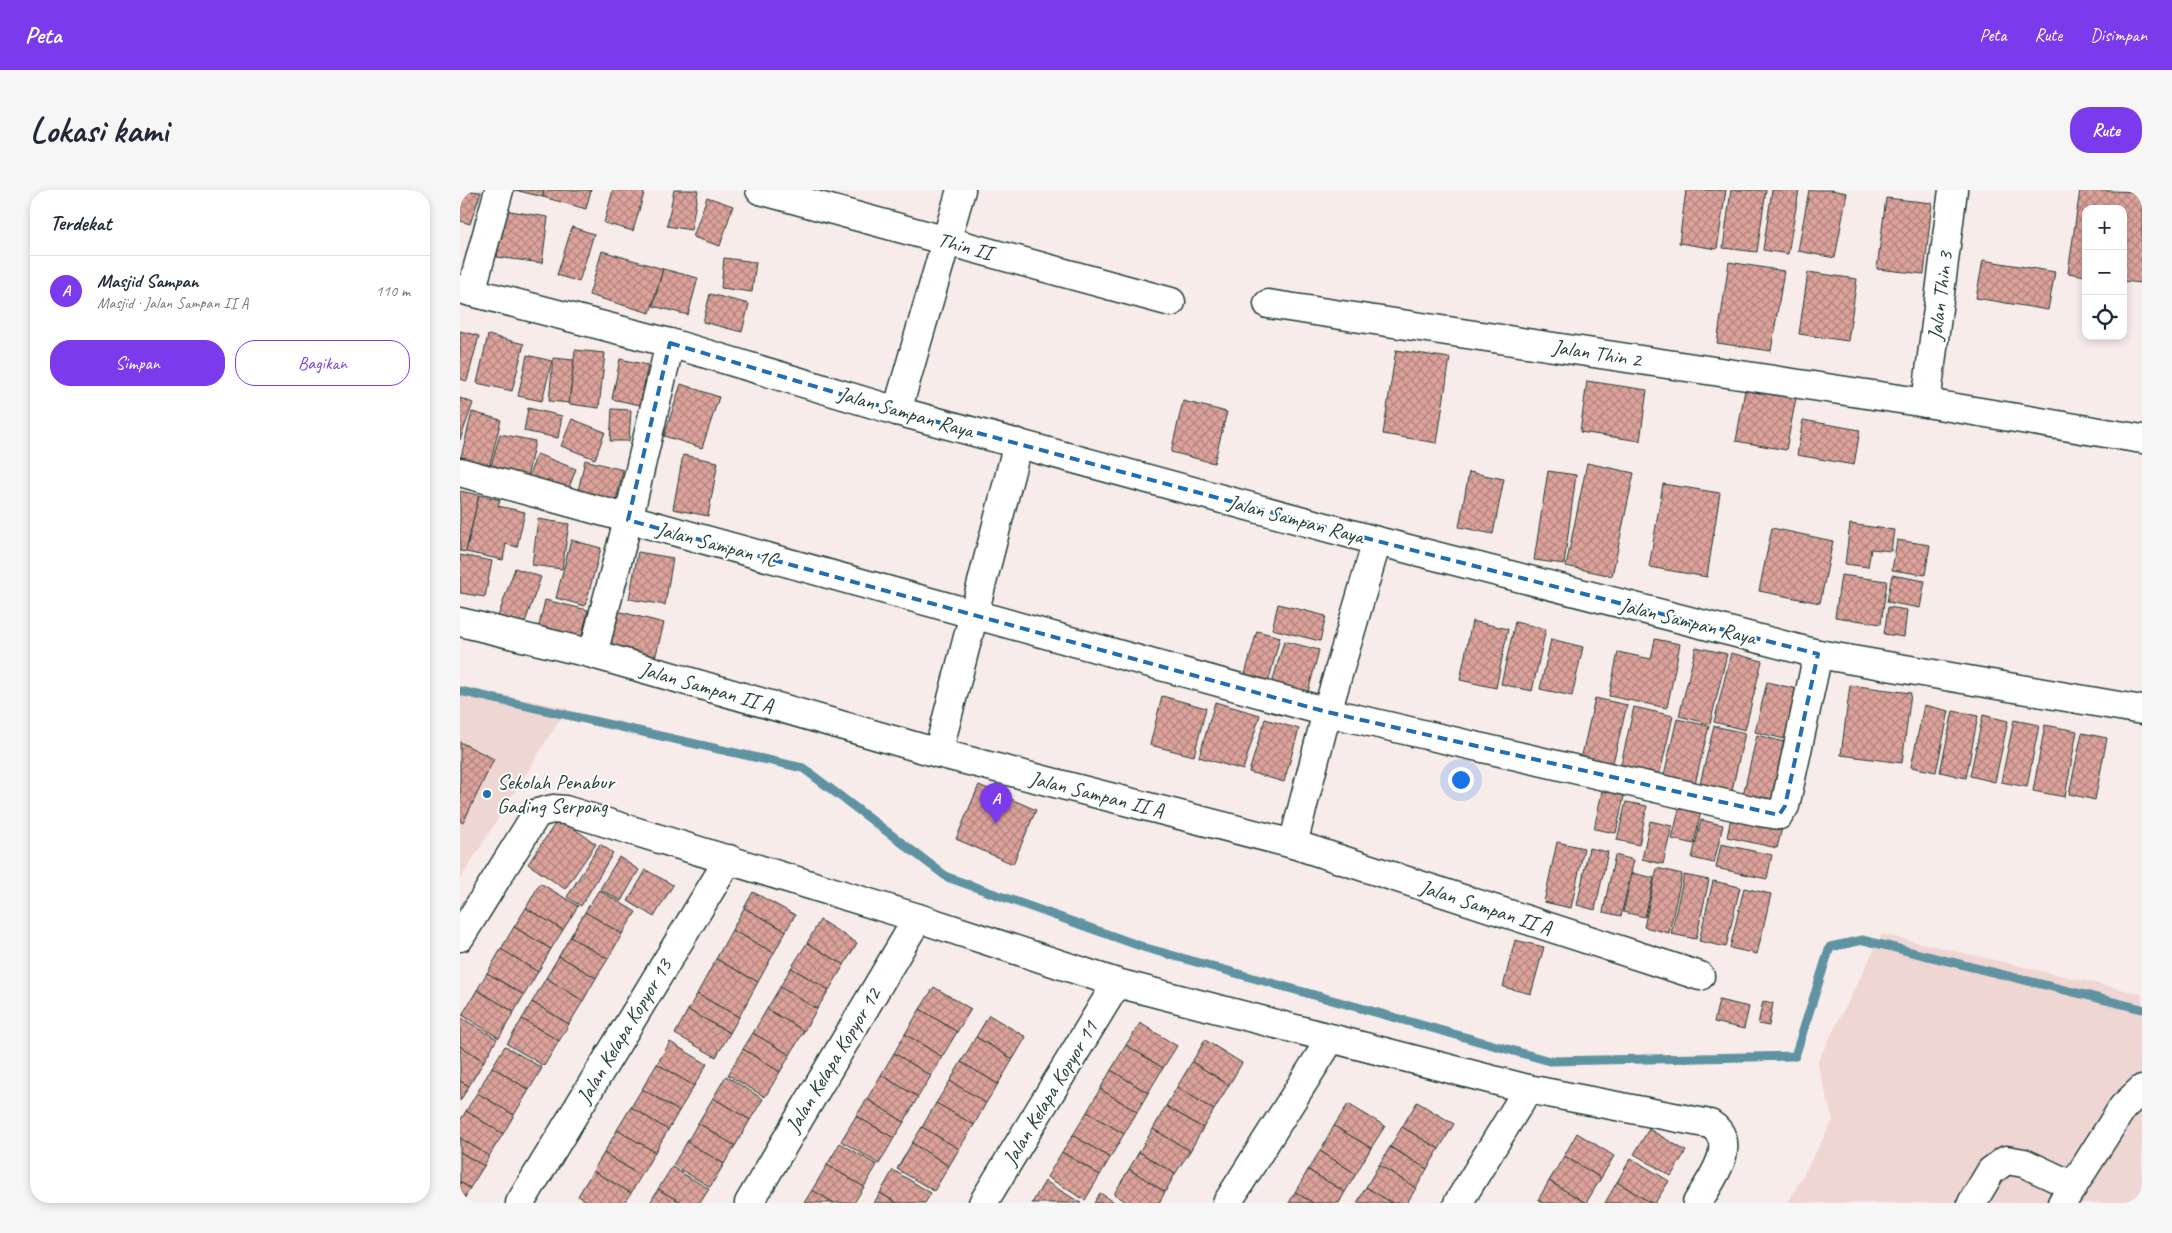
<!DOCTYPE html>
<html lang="id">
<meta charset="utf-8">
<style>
body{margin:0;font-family:Caveat,sans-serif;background:#f6f6f7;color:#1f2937}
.controls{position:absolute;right:15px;top:15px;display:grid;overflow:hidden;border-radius:10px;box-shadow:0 2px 8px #0003}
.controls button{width:45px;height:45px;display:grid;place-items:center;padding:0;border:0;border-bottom:1px solid #e0e1e3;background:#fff;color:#1f2937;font:25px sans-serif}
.you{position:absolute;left:1000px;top:589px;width:18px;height:18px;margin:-12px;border:4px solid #fff;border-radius:50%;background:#1a73e8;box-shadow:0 0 0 8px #1a73e833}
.badge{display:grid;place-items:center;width:32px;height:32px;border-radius:50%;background:#7c3aed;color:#fff;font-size:16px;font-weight:700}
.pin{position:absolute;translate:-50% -41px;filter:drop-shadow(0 1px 2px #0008)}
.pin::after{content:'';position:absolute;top:26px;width:18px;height:15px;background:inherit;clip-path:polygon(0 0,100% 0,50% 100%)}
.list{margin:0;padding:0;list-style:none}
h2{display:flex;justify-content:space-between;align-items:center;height:65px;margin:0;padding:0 20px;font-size:21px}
h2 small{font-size:16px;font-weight:400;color:#747a83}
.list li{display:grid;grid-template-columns:32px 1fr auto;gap:15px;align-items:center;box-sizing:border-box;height:70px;padding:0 20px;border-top:1px solid #e0e1e3}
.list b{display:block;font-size:19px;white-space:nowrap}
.list p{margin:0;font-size:16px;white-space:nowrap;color:#747a83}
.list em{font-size:16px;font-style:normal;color:#747a83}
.actions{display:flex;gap:10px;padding:15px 20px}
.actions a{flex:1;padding:11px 0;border:1px solid #7c3aed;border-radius:20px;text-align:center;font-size:18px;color:#7c3aed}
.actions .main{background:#7c3aed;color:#fff}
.icon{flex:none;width:28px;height:28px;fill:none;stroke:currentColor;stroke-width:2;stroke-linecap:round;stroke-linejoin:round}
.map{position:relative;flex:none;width:1682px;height:1013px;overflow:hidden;border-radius:20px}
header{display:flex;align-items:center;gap:30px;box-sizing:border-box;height:70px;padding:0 25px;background:#7c3aed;color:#fff}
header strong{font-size:24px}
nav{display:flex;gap:28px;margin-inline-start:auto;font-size:18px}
.intro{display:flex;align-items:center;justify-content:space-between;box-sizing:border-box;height:120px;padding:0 30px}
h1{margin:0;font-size:35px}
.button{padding:12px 22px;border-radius:20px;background:#7c3aed;color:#fff;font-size:18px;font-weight:700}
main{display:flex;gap:30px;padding:0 30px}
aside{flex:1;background:#fff;border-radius:20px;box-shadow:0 2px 8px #0003}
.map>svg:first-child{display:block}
.built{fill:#f0d6d3}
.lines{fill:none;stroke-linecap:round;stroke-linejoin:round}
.stream{stroke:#5f93a2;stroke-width:9}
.building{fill:url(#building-cross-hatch);stroke:#1f3d34}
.street-casing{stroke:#1f3d34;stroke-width:31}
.secondary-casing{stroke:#1f3d34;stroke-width:31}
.street{stroke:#fff;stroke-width:28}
.secondary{stroke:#fff;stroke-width:28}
.marked{fill:none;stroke:#1f6fb2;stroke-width:4;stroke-dasharray:10 6;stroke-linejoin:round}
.poi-dot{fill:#1f6fb2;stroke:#fff;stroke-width:2}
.labels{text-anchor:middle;stroke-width:4;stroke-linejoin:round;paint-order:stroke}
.street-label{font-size:21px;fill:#1f3d34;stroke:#fff}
.poi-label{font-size:21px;fill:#1f3d34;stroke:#fff;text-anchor:start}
</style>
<header>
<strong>Peta</strong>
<nav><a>Peta</a><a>Rute</a><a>Disimpan</a></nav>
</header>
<div class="intro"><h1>Lokasi kami</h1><a class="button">Rute</a></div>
<main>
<aside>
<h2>Terdekat<small></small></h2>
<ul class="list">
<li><span class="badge">A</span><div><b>Masjid Sampan</b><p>Masjid · Jalan Sampan II A</p></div><em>110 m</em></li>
</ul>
<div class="actions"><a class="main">Simpan</a><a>Bagikan</a></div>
</aside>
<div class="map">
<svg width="1682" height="1013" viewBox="0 0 1682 1013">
<defs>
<pattern id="building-cross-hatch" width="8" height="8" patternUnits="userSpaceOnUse" patternTransform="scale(1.25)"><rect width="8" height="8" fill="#dca29b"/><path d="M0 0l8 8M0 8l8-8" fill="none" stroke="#b2857f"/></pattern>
</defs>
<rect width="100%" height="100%" fill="#f8eceb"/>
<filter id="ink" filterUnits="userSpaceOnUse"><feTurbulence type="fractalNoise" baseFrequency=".02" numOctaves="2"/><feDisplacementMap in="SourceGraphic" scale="10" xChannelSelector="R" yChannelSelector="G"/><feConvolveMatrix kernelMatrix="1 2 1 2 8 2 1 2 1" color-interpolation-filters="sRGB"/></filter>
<g filter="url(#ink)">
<g class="built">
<path d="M0 496 107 518 0 690Z"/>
<path d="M1422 744 1682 804V1013H1328L1373 930 1357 873Z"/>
</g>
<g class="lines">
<path class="stream" d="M0 501 343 578 487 687 686 758 1090 871 1335 866 1370 757 1403 750 1682 819"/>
</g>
<g class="building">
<path d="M0 0 21 2 10 34 0 31Z"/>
<path d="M55 0H84L83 7Z"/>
<path d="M84 0H131L126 19 83 7Z"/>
<path d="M153 0H185L173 41 144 33Z"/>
<path d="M214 0H238L231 40 207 36Z"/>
<path d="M1226 0H1266L1257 59 1219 53Z"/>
<path d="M1271 0H1306L1297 62 1263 58Z"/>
<path d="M1312 0H1339L1328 64 1303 60Z"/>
<path d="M1349 0H1371L1387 3 1375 68 1338 61Z"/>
<path d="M1620 0 1682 2V93L1663 91V19H1626V86L1608 83Z"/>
<path d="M247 7 273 16 260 56 233 47Z"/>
<path d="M1426 8 1472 13 1464 84 1417 79Z"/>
<path d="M44 20 88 27 82 73 37 67Z"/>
<path d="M112 37 134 44 119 92 97 85Z"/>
<path d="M142 61 203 79 190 123 129 105Z"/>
<path d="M264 68 296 72 292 102 261 98Z"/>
<path d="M1523 70 1595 82 1588 120 1516 108Z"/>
<path d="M1269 72 1324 81 1311 161 1257 153Z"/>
<path d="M203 79 238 88 228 125 193 116Z"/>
<path d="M1348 82 1397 89 1388 151 1339 144Z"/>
<path d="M250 104 289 114 282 142 243 132Z"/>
<path d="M0 141 19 146 7 191 0 189Z"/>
<path d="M28 145 64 154 52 201 17 193Z"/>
<path d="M115 160 145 163 139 218 109 214Z"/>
<path d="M936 160 990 168 977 253 923 244Z"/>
<path d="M67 165 92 171 82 211 58 206Z"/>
<path d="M93 168 114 170 109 213 89 211Z"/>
<path d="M160 169 188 175 180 215 152 209Z"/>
<path d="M1127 191 1187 200 1180 251 1120 242Z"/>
<path d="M221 194 259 207 242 258 204 246Z"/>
<path d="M1286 194 1337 203 1326 260 1276 251Z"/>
<path d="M0 208 13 213 0 250Z"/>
<path d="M723 211 767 222 754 273 711 262Z"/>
<path d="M68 218 102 226 98 248 64 241Z"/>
<path d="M152 219 171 220 169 251H150Z"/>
<path d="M12 222 41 230 29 278 0 271Z"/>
<path d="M112 229 145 242 135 269 101 256Z"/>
<path d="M1343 230 1400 240 1394 275 1337 265Z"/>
<path d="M40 244 75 251 66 293 28 286Z"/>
<path d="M77 264 116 279 105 308 66 293Z"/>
<path d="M223 265 258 272 248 326 213 319Z"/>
<path d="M125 270 163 280 154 320 116 310Z"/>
<path d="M1127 273 1174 283 1152 386 1106 376Z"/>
<path d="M1088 281 1116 285 1104 374 1074 370Z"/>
<path d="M1009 282 1044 289 1033 344 999 337Z"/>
<path d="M1203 294 1260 303 1247 387 1189 377Z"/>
<path d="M0 301 19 305 6 362 0 361Z"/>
<path d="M19 305 40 310 38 316 65 322 57 357 46 354 43 370 6 362Z"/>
<path d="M78 329 109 334 102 379 72 375Z"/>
<path d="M1390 334 1434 340 1431 361 1411 359 1408 377 1385 374Z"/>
<path d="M1312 338 1373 351 1360 413 1299 401Z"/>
<path d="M111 350 141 358 125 416 96 408Z"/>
<path d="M1437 350 1470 355 1465 385 1432 380Z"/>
<path d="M178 362 213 368 205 415 169 409Z"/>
<path d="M0 365 32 371 25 407 0 403Z"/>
<path d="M55 378 81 387 63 438 37 429Z"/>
<path d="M1381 385 1427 391 1421 434 1375 427Z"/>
<path d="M1432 385 1465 391 1460 418 1427 412Z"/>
<path d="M85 410 128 420 120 454 77 444Z"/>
<path d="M818 414 866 426 860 451 812 439Z"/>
<path d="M1428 417 1447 420 1444 447 1424 444Z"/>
<path d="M157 421 204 433 194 472 147 460Z"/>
<path d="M1012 431 1048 439 1036 498 1000 490Z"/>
<path d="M1055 432 1086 439 1072 501 1041 494Z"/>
<path d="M797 441 820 447 806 501 782 495Z"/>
<path d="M1091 449 1123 457 1112 506 1080 499Z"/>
<path d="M1195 449 1220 454 1207 518 1149 506 1158 462 1191 469Z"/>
<path d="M824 451 859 460 846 510 810 500Z"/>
<path d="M1236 457 1267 464 1250 534 1219 526Z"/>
<path d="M1271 463 1302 471 1285 540 1254 532Z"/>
<path d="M1307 492 1341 500 1329 550 1295 542Z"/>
<path d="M1390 495 1451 503 1442 573 1381 565Z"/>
<path d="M702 506 746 518 734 566 690 555Z"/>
<path d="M1135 508 1167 515 1150 585 1119 578Z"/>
<path d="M755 512 800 525 783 580 739 567Z"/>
<path d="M1464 515 1489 521 1476 582 1451 577Z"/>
<path d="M1174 517 1213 526 1197 596 1158 587Z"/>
<path d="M1493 521 1518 526 1506 588 1480 582Z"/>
<path d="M1523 525 1548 531 1535 592 1510 586Z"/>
<path d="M805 529 839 539 824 592 789 582Z"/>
<path d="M1217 529 1249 536 1232 606 1201 598Z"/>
<path d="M1554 530 1579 535 1567 597 1541 592Z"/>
<path d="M1585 535 1617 541 1605 607 1573 601Z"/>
<path d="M1254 536 1285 543 1269 613 1237 606Z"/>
<path d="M1622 543 1647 548 1635 610 1609 604Z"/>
<path d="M1297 545 1328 553 1311 622 1281 614Z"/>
<path d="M0 552 34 569 3 633 0 631Z"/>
<path d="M1144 592 1166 597 1156 643 1134 639Z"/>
<path d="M519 595 576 620 553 674 496 649Z"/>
<path d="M1221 611 1242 616 1234 654 1212 649Z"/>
<path d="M1166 612 1187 616 1179 655 1157 650Z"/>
<path d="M1272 623 1323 634 1317 658 1267 647Z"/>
<path d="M99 628 136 654 105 699 68 674Z"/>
<path d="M1241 630 1263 635 1254 673 1232 668Z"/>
<path d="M1190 631 1212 636 1203 674 1182 669Z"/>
<path d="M1097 652 1124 658 1111 718 1084 712Z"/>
<path d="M140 654 153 663 121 716 107 707Z"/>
<path d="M1261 654 1312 665 1307 689 1256 678Z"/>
<path d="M1129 658 1148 662 1135 720 1117 715Z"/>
<path d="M1155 665 1174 670 1161 726 1143 722Z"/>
<path d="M159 667 179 680 161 711 140 699Z"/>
<path d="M1197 678 1222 684 1209 743 1184 737Z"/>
<path d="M186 680 213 695 194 727 168 711Z"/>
<path d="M1172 683 1194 688 1185 727 1163 722Z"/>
<path d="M1224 685 1249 690 1236 749 1211 744Z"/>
<path d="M1253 691 1280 697 1266 757 1239 751Z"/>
<path d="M80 693 118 716 103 740 66 718Z"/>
<path d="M1284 698 1311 704 1297 764 1270 758Z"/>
<path d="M139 700 176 722 162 744 125 722Z"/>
<path d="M293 702 335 725 326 741 284 718Z"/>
<path d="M66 718 103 740 91 759 54 737Z"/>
<path d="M284 718 326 741 314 763 272 740Z"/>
<path d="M125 722 162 744 148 769 110 747Z"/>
<path d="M360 730 397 753 384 775 347 753Z"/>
<path d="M54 737 91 759 78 782 41 759Z"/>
<path d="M272 740 314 763 298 792 256 769Z"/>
<path d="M110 747 148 769 136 788 99 766Z"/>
<path d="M1055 750 1084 757 1071 804 1043 797Z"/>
<path d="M347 753 384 775 369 800 331 778Z"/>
<path d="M41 759 78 782 64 805 27 783Z"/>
<path d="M99 766 136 788 123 811 86 788Z"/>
<path d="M256 769 298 792 279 827 237 804Z"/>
<path d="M331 778 369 800 357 819 320 797Z"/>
<path d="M27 783 64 805 54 822 17 800Z"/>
<path d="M86 788 123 811 109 834 72 812Z"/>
<path d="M320 797 357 819 344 841 307 819Z"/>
<path d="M474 797 511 819 497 842 460 819Z"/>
<path d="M17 800 54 822 39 848 2 825Z"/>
<path d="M237 804 279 827 270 843 228 820Z"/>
<path d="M1259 810 1289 817 1284 839 1254 832Z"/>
<path d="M1303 811 1313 813 1309 836 1298 834Z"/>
<path d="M72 812 109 834 99 851 62 829Z"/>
<path d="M307 819 344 841 330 865 293 843Z"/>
<path d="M460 819 497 842 482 867 445 844Z"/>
<path d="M228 820 270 843 256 867 215 844Z"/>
<path d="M529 825 566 847 553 869 516 847Z"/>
<path d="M0 827 37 849 24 871 0 856Z"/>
<path d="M62 829 99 851 84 876 47 854Z"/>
<path d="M680 833 717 856 703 878 666 855Z"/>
<path d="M293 843 330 865 320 882 283 859Z"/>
<path d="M445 844 482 867 471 886 434 863Z"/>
<path d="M516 847 553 869 538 894 501 872Z"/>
<path d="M745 850 782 873 769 895 732 872Z"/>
<path d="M210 852 247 874 234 896 197 874Z"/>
<path d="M666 855 703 878 688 903 651 880Z"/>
<path d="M0 856 24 871 9 896 0 891Z"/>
<path d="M45 856 82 878 69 900 32 877Z"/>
<path d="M283 859 320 882 305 907 268 885Z"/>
<path d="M434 863 471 886 458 907 421 885Z"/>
<path d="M501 872 538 894 526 913 490 891Z"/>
<path d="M732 872 769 895 754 920 717 897Z"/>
<path d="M197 874 234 896 219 921 182 899Z"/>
<path d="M32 877 69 900 54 925 17 903Z"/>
<path d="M651 880 688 903 677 922 640 899Z"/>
<path d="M421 885 458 907 444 932 407 909Z"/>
<path d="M266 886 303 909 290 930 253 908Z"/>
<path d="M0 891 9 896 0 911Z"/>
<path d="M490 891 526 913 514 935 476 913Z"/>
<path d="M717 897 754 920 743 938 706 916Z"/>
<path d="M182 899 219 921 208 940 171 917Z"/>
<path d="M640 899 677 922 664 944 627 922Z"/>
<path d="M17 903 54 925 43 944 6 921Z"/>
<path d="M253 908 290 930 275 956 238 933Z"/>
<path d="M407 909 444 932 434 948 396 926Z"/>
<path d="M957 912 994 934 979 959 942 937Z"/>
<path d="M476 913 514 935 499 959 462 937Z"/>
<path d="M888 914 925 936 911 958 874 936Z"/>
<path d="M706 916 743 938 730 961 693 939Z"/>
<path d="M171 917 208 940 195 962 157 940Z"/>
<path d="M6 921 43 944 29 966 0 948V931Z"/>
<path d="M627 922 664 944 650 968 613 945Z"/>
<path d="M396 926 434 948 419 974 381 951Z"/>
<path d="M238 933 275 956 264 974 227 952Z"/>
<path d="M874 936 911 958 896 984 860 961Z"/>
<path d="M462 937 499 959 489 976 452 953Z"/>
<path d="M942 937 979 959 967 979 930 957Z"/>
<path d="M693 939 730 961 715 984 679 962Z"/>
<path d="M1189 939 1226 961 1211 986 1174 964Z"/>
<path d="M157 940 195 962 181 986 144 963Z"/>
<path d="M1117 943 1154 966 1141 988 1104 966Z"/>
<path d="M613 945 650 968 640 985 602 962Z"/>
<path d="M0 948 29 966 24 976 0 962Z"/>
<path d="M227 952 264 974 250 997 213 975Z"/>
<path d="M380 953 417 975 404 997 367 975Z"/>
<path d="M452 953 489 976 474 1001 437 979Z"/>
<path d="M930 957 967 979 956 998 919 975Z"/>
<path d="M860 961 896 984 885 1002 848 980Z"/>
<path d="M0 962 24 976 10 998 0 992Z"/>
<path d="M602 962 640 985 625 1010 587 987Z"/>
<path d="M679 962 715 984 705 1002 669 979Z"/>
<path d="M144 963 181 986 171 1003 133 981Z"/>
<path d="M1104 966 1141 988 1126 1013 1089 991Z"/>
<path d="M1171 968 1209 991 1195 1013H1191L1157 992Z"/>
<path d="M367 975 404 997 394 1013H374L352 1000Z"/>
<path d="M919 975 956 998 947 1013H932L906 997Z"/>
<path d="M212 977 249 999 240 1013H222L198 999Z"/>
<path d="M669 979 705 1002 699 1013H668L654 1004Z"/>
<path d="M433 980 471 1003 465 1013H437L420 1003Z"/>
<path d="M848 980 885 1002 879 1013H853L835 1002Z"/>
<path d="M133 981 171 1003 164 1013H131L118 1006Z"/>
<path d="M585 991 621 1013H572Z"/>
<path d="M1089 991 1126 1013H1083L1078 1010Z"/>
<path d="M0 992 10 998 2 1013H0Z"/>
<path d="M1157 992 1191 1013H1145Z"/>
<path d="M906 997 932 1013H897Z"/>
<path d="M198 999 222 1013H190Z"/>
<path d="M352 1000 374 1013H344Z"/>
<path d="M835 1002 853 1013H829Z"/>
<path d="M420 1003 437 1013H414Z"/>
<path d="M640 1003 656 1013H634Z"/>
</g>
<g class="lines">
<defs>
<g id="street">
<path d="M300 0 711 112"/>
<path d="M0 99 210 153 437 221 917 351 1358 464 1682 520"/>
<path d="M11 102 39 0"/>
<path d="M808 114 1466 213 1682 249"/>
<path d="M1466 213 1493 0"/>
<path d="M437 221 501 0"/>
<path d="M0 282 867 522 1300 622 1319 625 1325 616 1358 464"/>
<path d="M0 432 133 464 478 563 833 654 1240 786"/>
<path d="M133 464 168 330 210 153"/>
<path d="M478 563 558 253"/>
<path d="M833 654 867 522 917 351"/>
<path d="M0 747 77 623 93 619 105 620 458 728 657 793 1068 899 1250 934C1281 953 1250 991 1237 1013"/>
<path d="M1613 996 1663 917 1682 899"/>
<path d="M60 1013 269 669"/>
<path d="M289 1013 458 728"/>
<path d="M523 1013 657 793"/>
<path d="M767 1013 870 850"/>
<path d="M998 1013 1068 899"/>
</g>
<path id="secondary" d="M1512 1013 1531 981 1546 970 1564 973 1613 996 1602 1013"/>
</defs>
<use href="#street" class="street-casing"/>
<use href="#secondary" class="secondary-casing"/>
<use href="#street" class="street"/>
<use href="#secondary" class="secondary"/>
</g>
</g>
<path class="marked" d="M210 153 437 221 917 351 1358 464 1325 616 1319 625 867 522 168 330Z"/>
<circle class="poi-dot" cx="27" cy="604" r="5"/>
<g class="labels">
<g class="street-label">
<text transform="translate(505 56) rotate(15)" y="7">Thin II</text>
<text transform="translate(1480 106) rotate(-83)" y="7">Jalan Thin 3</text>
<text transform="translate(1137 163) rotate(9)" y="7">Jalan Thin 2</text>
<text transform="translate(446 222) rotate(16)" y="7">Jalan Sampan Raya</text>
<text transform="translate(836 329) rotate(15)" y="7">Jalan Sampan Raya</text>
<text transform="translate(257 354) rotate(15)" y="7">Jalan Sampan 1C</text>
<text transform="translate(1228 431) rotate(14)" y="7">Jalan Sampan Raya</text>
<text transform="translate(247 497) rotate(16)" y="7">Jalan Sampan II A</text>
<text transform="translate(637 604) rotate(14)" y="7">Jalan Sampan II A</text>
<text transform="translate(1026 717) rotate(18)" y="7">Jalan Sampan II A</text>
<text transform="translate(164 841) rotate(-59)" y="7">Jalan Kelapa Kopyor 13</text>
<text transform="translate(373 870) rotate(-59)" y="7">Jalan Kelapa Kopyor 12</text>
<text transform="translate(590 903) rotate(-59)" y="7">Jalan Kelapa Kopyor 11</text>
</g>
<g class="poi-label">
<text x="37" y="599">Sekolah Penabur<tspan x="37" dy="24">Gading Serpong</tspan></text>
</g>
</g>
</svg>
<div class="controls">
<button>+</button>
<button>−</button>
<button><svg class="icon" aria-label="locate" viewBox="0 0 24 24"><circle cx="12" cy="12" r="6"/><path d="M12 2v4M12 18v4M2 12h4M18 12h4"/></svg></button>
</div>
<div class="you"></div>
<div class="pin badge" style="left:536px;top:634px">A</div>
</div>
</main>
